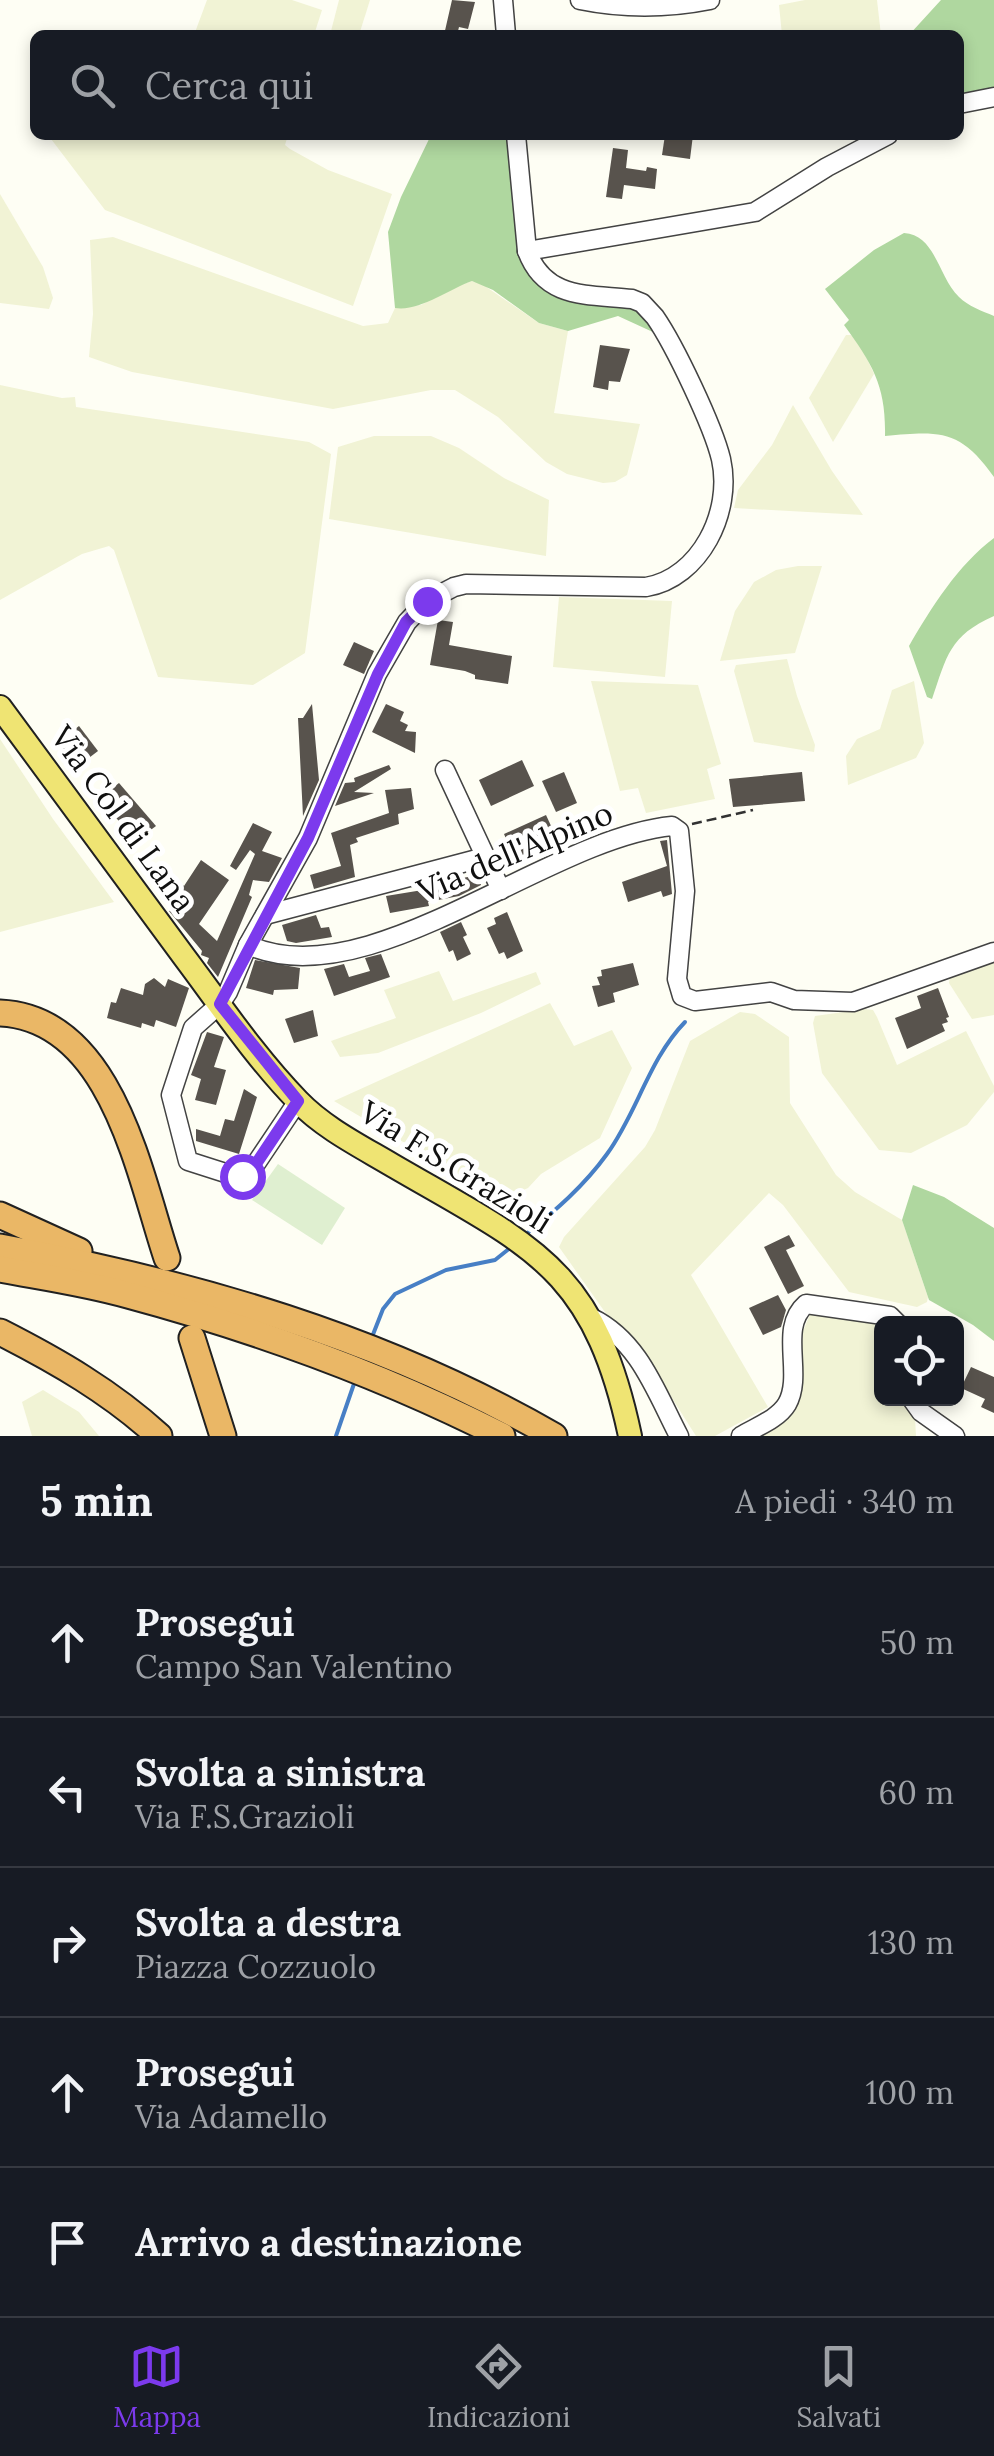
<!DOCTYPE html>
<html lang="it">
<meta charset="utf-8">
<style>
body{margin:0;font-family:Lora,serif;background:#242831;color:#f1f3f6}
.controls{position:absolute;right:30px;bottom:30px;display:grid;overflow:hidden;border-radius:15px;box-shadow:0 5px 15px #0003}
.controls button{width:90px;height:90px;display:grid;place-items:center;padding:0;border:0;border-bottom:2px solid #363941;background:#171b24;color:#f1f3f6;font:50px sans-serif}
.stop{position:absolute;width:30px;height:30px;margin:-22px;border:8px solid #7c3aed;border-radius:50%;background:#fff}
.stop.end{background:#7c3aed;border-color:#fff;box-shadow:0 2px 10px #0008}
.list{margin:0;padding:0;list-style:none}
h2{display:flex;justify-content:space-between;align-items:center;height:130px;margin:0;padding:0 40px;font-size:42px}
h2 small{font-size:32px;font-weight:400;color:#9ea1a6}
.list li{display:grid;grid-template-columns:65px 1fr auto;gap:30px;align-items:center;box-sizing:border-box;height:150px;padding:0 40px;border-top:2px solid #363941}
.list b{display:block;font-size:38px;white-space:nowrap}
.list p{margin:0;font-size:32px;white-space:nowrap;color:#9ea1a6}
.list em{font-size:32px;font-style:normal;color:#9ea1a6}
.icon{flex:none;width:55px;height:55px;fill:none;stroke:currentColor;stroke-width:2;stroke-linecap:round;stroke-linejoin:round}
.map{position:relative;flex:none;width:994px;height:1436px;overflow:hidden}
.search{position:absolute;background:#171b24;box-shadow:0 5px 15px #0003;left:30px;right:30px;top:30px;height:110px;display:flex;align-items:center;gap:25px;box-sizing:border-box;padding:0 35px;border-radius:15px;color:#9ea1a6;font-size:38px}
.sheet{height:880px;background:#171b24}
nav{display:flex;justify-content:space-around;align-items:center;box-sizing:border-box;height:140px;border-top:2px solid #363941;background:#171b24;font-size:28px;color:#9ea1a6}
nav a{display:grid;justify-items:center;gap:5px}
nav .on{color:#7c3aed}
.map>svg:first-child{display:block}
.farmland{fill:#f1f3d5}
.forest{fill:#afd79f}
.pitch{fill:#dfefd0}
.lines{fill:none;stroke-linecap:round;stroke-linejoin:round}
.stream{stroke:#477fc5;stroke-width:4}
.building{fill:#58534d}
.minor-casing{stroke:#434343;stroke-width:21}
.major-casing{stroke:#212121;stroke-width:26}
.highway-casing{stroke:#212121;stroke-width:29}
.path{stroke:#323232;stroke-width:2.5;stroke-dasharray:10 5;stroke-linecap:butt}
.minor{stroke:#fff;stroke-width:18}
.major{stroke:#efe473;stroke-width:22}
.highway{stroke:#eab766;stroke-width:25}
.route{stroke:#7c3aed;stroke-width:12}
.labels{text-anchor:middle;stroke-width:10;stroke-linejoin:round;paint-order:stroke}
.street-label{font-size:32px;fill:#101010;stroke:#fff}
</style>
<div class="map">
<svg width="994" height="1436" viewBox="0 0 994 1436">
<rect width="100%" height="100%" fill="#fefef4"/>
<g class="farmland">
<path d="M207 0H292L322 10 314 35H194Z"/>
<path d="M339 0H370L359 35H330Z"/>
<path d="M805 0H877L881 35H782L779 5Z"/>
<path d="M48 135H288L285 145 290 149 328 170 392 194 353 306 105 210Z"/>
<path d="M0 194 43 267 53 298 49 309 0 303Z"/>
<path d="M113 237 363 326 388 323 395 308 421 305 446 290 472 281 482 284 539 323 568 331 554 413 640 424 627 475 615 482 603 483 567 474 546 462 498 417 455 390H431L333 409 132 372 89 357 93 314 90 240Z"/>
<path d="M846 335H851L863 350 874 374 833 442 809 398Z"/>
<path d="M0 385 62 398 75 397 76 407 309 442 331 454 305 653 253 685 158 677 114 550 109 546 82 554 0 600Z"/>
<path d="M793 405 832 471 863 515 734 508 738 490 772 445Z"/>
<path d="M374 436H431L459 448 504 478 549 500 546 556 329 519 338 447Z"/>
<path d="M798 566H822L795 653 720 661 735 611 754 582 776 570Z"/>
<path d="M559 597 672 601 665 677 553 667Z"/>
<path d="M787 659 797 696 815 745 814 752 754 742 734 671 736 665Z"/>
<path d="M591 681 698 685 721 764 707 769 715 799 646 813 638 788 620 791Z"/>
<path d="M914 681 924 743 916 758 848 785 846 756 857 739 880 729 892 690Z"/>
<path d="M0 739 53 819 114 902 0 932Z"/>
<path d="M994 961V1015L972 1019 949 983 950 976Z"/>
<path d="M439 971 453 1001 536 972 541 984 481 1013 378 1053 340 1057 331 1041 396 1018 384 990Z"/>
<path d="M550 1003 574 1046 612 1030 632 1068 600 1138 541 1174 528 1188 501 1200 334 1101Z"/>
<path d="M865 1009 873 1010 877 1017 897 1065 966 1031 994 1086V1092L967 1125 911 1153 879 1150 822 1073 813 1023 815 1016Z"/>
<path d="M740 1012 755 1014 789 1037 790 1103 836 1175 855 1192 902 1220 928 1297 927 1302 917 1307 849 1292 783 1205 769 1193 691 1275 768 1407 715 1436H696L633 1337 607 1315 559 1247 564 1237 645 1147 655 1130 690 1041Z"/>
<path d="M811 1312 882 1324V1398L914 1399 916 1436H760L791 1414 798 1403 803 1331Z"/>
<path d="M43 1390 79 1412 99 1436H32L22 1402Z"/>
</g>
<g class="forest">
<path d="M941 0H994V95L959 109V35H909Z"/>
<path d="M431 135H518L539 276 620 299 655 318V333L618 316 568 331 539 323 493 290 472 281C449 289 419 312 395 308L388 232 401 197Z"/>
<path d="M904 233C936 235 938 277 959 297 968 306 982 311 994 316V477C960 429 940 431 885 436 886 386 873 365 844 325L849 320 825 289 874 250Z"/>
<path d="M994 538V616C949 636 947 656 932 699L927 697 909 646C931 608 958 565 994 538Z"/>
<path d="M913 1185 944 1197 994 1228V1341L973 1325 929 1300 902 1220Z"/>
</g>
<path class="pitch" d="M278 1164 345 1208 322 1245 252 1200Z"/>
<g class="lines">
<g class="stream">
<path d="M525 1235C555 1211 584 1186 607 1154 637 1113 649 1059 685 1022"/>
<path d="M372 1337 383 1309 395 1294 446 1270 495 1260 510 1248"/>
<path d="M336 1436 356 1378"/>
</g>
</g>
<g class="building">
<path d="M452 0 475 2 468 29 459 27 457 35H444Z"/>
<path d="M665 135H693L690 159 662 155Z"/>
<path d="M613 148 628 150 626 168 646 171 647 167 657 169 655 189 624 185 622 199 606 197Z"/>
<path d="M600 345 630 349 620 382 609 381 608 390 593 387Z"/>
<path d="M438 620 453 622 449 645 512 656 508 684 475 679V675L465 671 430 665Z"/>
<path d="M354 642 374 651 364 674 343 665Z"/>
<path d="M312 704 319 780 303 816 298 718H303Z"/>
<path d="M386 704 404 712 400 721 408 725 405 731 416 732 415 753 372 732Z"/>
<path d="M79 726 98 751 77 767 58 742Z"/>
<path d="M522 760 534 786 491 806 479 780Z"/>
<path d="M389 765 391 769 354 792 374 793 335 806 345 783 355 782 354 778Z"/>
<path d="M564 772 577 803 556 812 542 781Z"/>
<path d="M802 772 805 801 733 807 729 779Z"/>
<path d="M119 783 156 826 136 841 99 798Z"/>
<path d="M411 788 414 809 398 814 399 824 356 838 358 842 350 845 355 877 314 889 310 875 341 866 331 833 389 813 385 790Z"/>
<path d="M546 815 558 841 516 861 504 834Z"/>
<path d="M253 823 272 832 262 851 282 858 269 882 253 880 249 895 252 897 218 977 207 963 209 958 201 955 202 951 169 911 175 906 160 889 164 885 155 873 163 867 184 886 201 860 229 880 199 924 217 941 255 854 250 850 236 870 230 866Z"/>
<path d="M667 840 672 894 663 897 661 891 628 902 622 882 667 866 660 841Z"/>
<path d="M479 875 481 885 459 896 428 902 429 906 390 913 386 896 441 887 440 882Z"/>
<path d="M507 912 523 951 507 959 504 952 499 954 487 928 496 924 494 918Z"/>
<path d="M316 915 321 928 329 927 332 937 296 943 287 941 282 925Z"/>
<path d="M461 922 467 935 463 937 471 954 457 961 453 950 449 952 440 932Z"/>
<path d="M381 954 390 977 334 996 324 969 344 964 349 977 370 971 365 958Z"/>
<path d="M255 960 300 968 298 989 274 990 273 995 246 988Z"/>
<path d="M633 963 639 985 613 993 615 1002 598 1007 592 986 600 985 597 977 602 976 601 970Z"/>
<path d="M154 978 165 987 168 979 189 988 176 1027 156 1020 154 1027 142 1023 141 1028 107 1018 111 1002 116 1003 121 988 143 995 145 984Z"/>
<path d="M938 988 949 1017 946 1018 948 1022 942 1024 945 1031 907 1049 895 1018 921 1008 917 996Z"/>
<path d="M313 1010 318 1036 294 1043 285 1019Z"/>
<path d="M207 1032 224 1037 214 1067 226 1070 216 1105 195 1100 201 1079 191 1075Z"/>
<path d="M244 1089 257 1097 239 1154 196 1141V1129L220 1136 225 1119 234 1121Z"/>
<path d="M789 1235 795 1246 786 1250 804 1286 788 1294 764 1247Z"/>
<path d="M778 1295 786 1310 781 1327 763 1335 749 1308Z"/>
<path d="M971 1367 994 1377V1413L981 1407 985 1399 961 1388Z"/>
</g>
<g class="lines">
<defs>
<g id="minor">
<path d="M503 0 506 35"/>
<path d="M580 0C624 9 665 9 710 0"/>
<path d="M959 104 994 97"/>
<path d="M527 251 755 212 827 167 888 135"/>
<path d="M445 770 501 890"/>
<path d="M265 915 485 857"/>
<path d="M248 945C368 999 546 838 672 826L679 831 685 891 677 979 682 996 695 1001 771 992 794 1000 853 1002 994 952"/>
<path d="M298 1101 251 1171 238 1177 188 1161 171 1095 193 1028 220 1004 228 992 248 945 308 838 377 674 407 622 427 601 454 587 466 584 646 587C700 578 733 512 721 459 713 426 675 346 655 317L642 303 632 299C588 294 545 300 527 251L516 135"/>
<path d="M592 1318C639 1341 656 1392 679 1436"/>
<path d="M911 1398 921 1412 955 1436"/>
<path d="M741 1436C756 1427 778 1419 787 1404 804 1374 778 1328 806 1304L890 1316 898 1324"/>
</g>
<path id="major" d="M0 707C62 791 123 875 185 958 221 1006 256 1058 298 1101 324 1128 360 1146 392 1165 531 1246 594 1266 630 1436"/>
<g id="highway">
<path d="M0 1013C112 1018 139 1174 167 1258"/>
<path d="M0 1215 79 1251"/>
<path d="M0 1247C194 1283 382 1337 554 1436"/>
<path d="M0 1269C43 1277 86 1283 128 1295 258 1330 382 1375 502 1436"/>
<path d="M0 1332C57 1361 111 1392 159 1436"/>
<path d="M192 1338 223 1436"/>
</g>
</defs>
<use href="#minor" class="minor-casing"/>
<use href="#major" class="major-casing"/>
<use href="#highway" class="highway-casing"/>
<path class="path" d="M692 824 753 810"/>
<use href="#minor" class="minor"/>
<use href="#major" class="major"/>
<use href="#highway" class="highway"/>
</g>
<g class="lines">
<path class="route" d="M242 1176 254 1167 298 1101 220 1004 308 838 378 674 406 622 427 601"/>
</g>
<g class="labels">
<g class="street-label">
<text transform="translate(123 819) rotate(54)" y="11">Via Col di Lana</text>
<text transform="translate(515 852) rotate(-23)" y="11">Via dell'Alpino</text>
<text transform="translate(456 1167) rotate(32)" y="11">Via F.S.Grazioli</text>
</g>
</g>
</svg>
<div class="controls">
<button><svg class="icon" aria-label="locate" viewBox="0 0 24 24"><circle cx="12" cy="12" r="6"/><path d="M12 2v4M12 18v4M2 12h4M18 12h4"/></svg></button>
</div>
<div class="stop" style="left:242px;top:1176px"></div>
<div class="stop end" style="left:427px;top:601px"></div>
<div class="search"><svg class="icon" aria-label="search" viewBox="0 0 24 24"><circle cx="10" cy="10" r="6"/><path d="M15 15l6 6"/></svg>Cerca qui</div>
</div>
<section class="sheet">
<h2>5 min<small>A piedi · 340 m</small></h2>
<ul class="list">
<li><svg class="icon" aria-label="ahead" viewBox="0 0 24 24"><path d="M12 20V5M6 11l6-6 6 6"/></svg><div><b>Prosegui</b><p>Campo San Valentino</p></div><em>50 m</em></li>
<li><svg class="icon" aria-label="left" viewBox="0 0 24 24"><path d="M17 20v-9H6M10 6l-5 5 5 5"/></svg><div><b>Svolta a sinistra</b><p>Via F.S.Grazioli</p></div><em>60 m</em></li>
<li><svg class="icon" aria-label="right" viewBox="0 0 24 24"><path d="M7 20v-9h11M14 6l5 5-5 5"/></svg><div><b>Svolta a destra</b><p>Piazza Cozzuolo</p></div><em>130 m</em></li>
<li><svg class="icon" aria-label="ahead" viewBox="0 0 24 24"><path d="M12 20V5M6 11l6-6 6 6"/></svg><div><b>Prosegui</b><p>Via Adamello</p></div><em>100 m</em></li>
<li><svg class="icon" aria-label="arrive" viewBox="0 0 24 24"><path d="M6 21V4h12l-3 4 3 4H6"/></svg><div><b>Arrivo a destinazione</b></div></li>
</ul>
</section>
<nav>
<a class="on"><svg class="icon" aria-label="map" viewBox="0 0 24 24"><path d="M3 6l6-2 6 2 6-2v14l-6 2-6-2-6 2zM9 4v14M15 6v14"/></svg>Mappa</a>
<a><svg class="icon" aria-label="directions" viewBox="0 0 24 24"><path d="M12 3l9 9-9 9-9-9zM9 14v-3h6M13 9l2 2-2 2"/></svg>Indicazioni</a>
<a><svg class="icon" aria-label="saved" viewBox="0 0 24 24"><path d="M7 4h10v16l-5-4-5 4z"/></svg>Salvati</a>
</nav>
